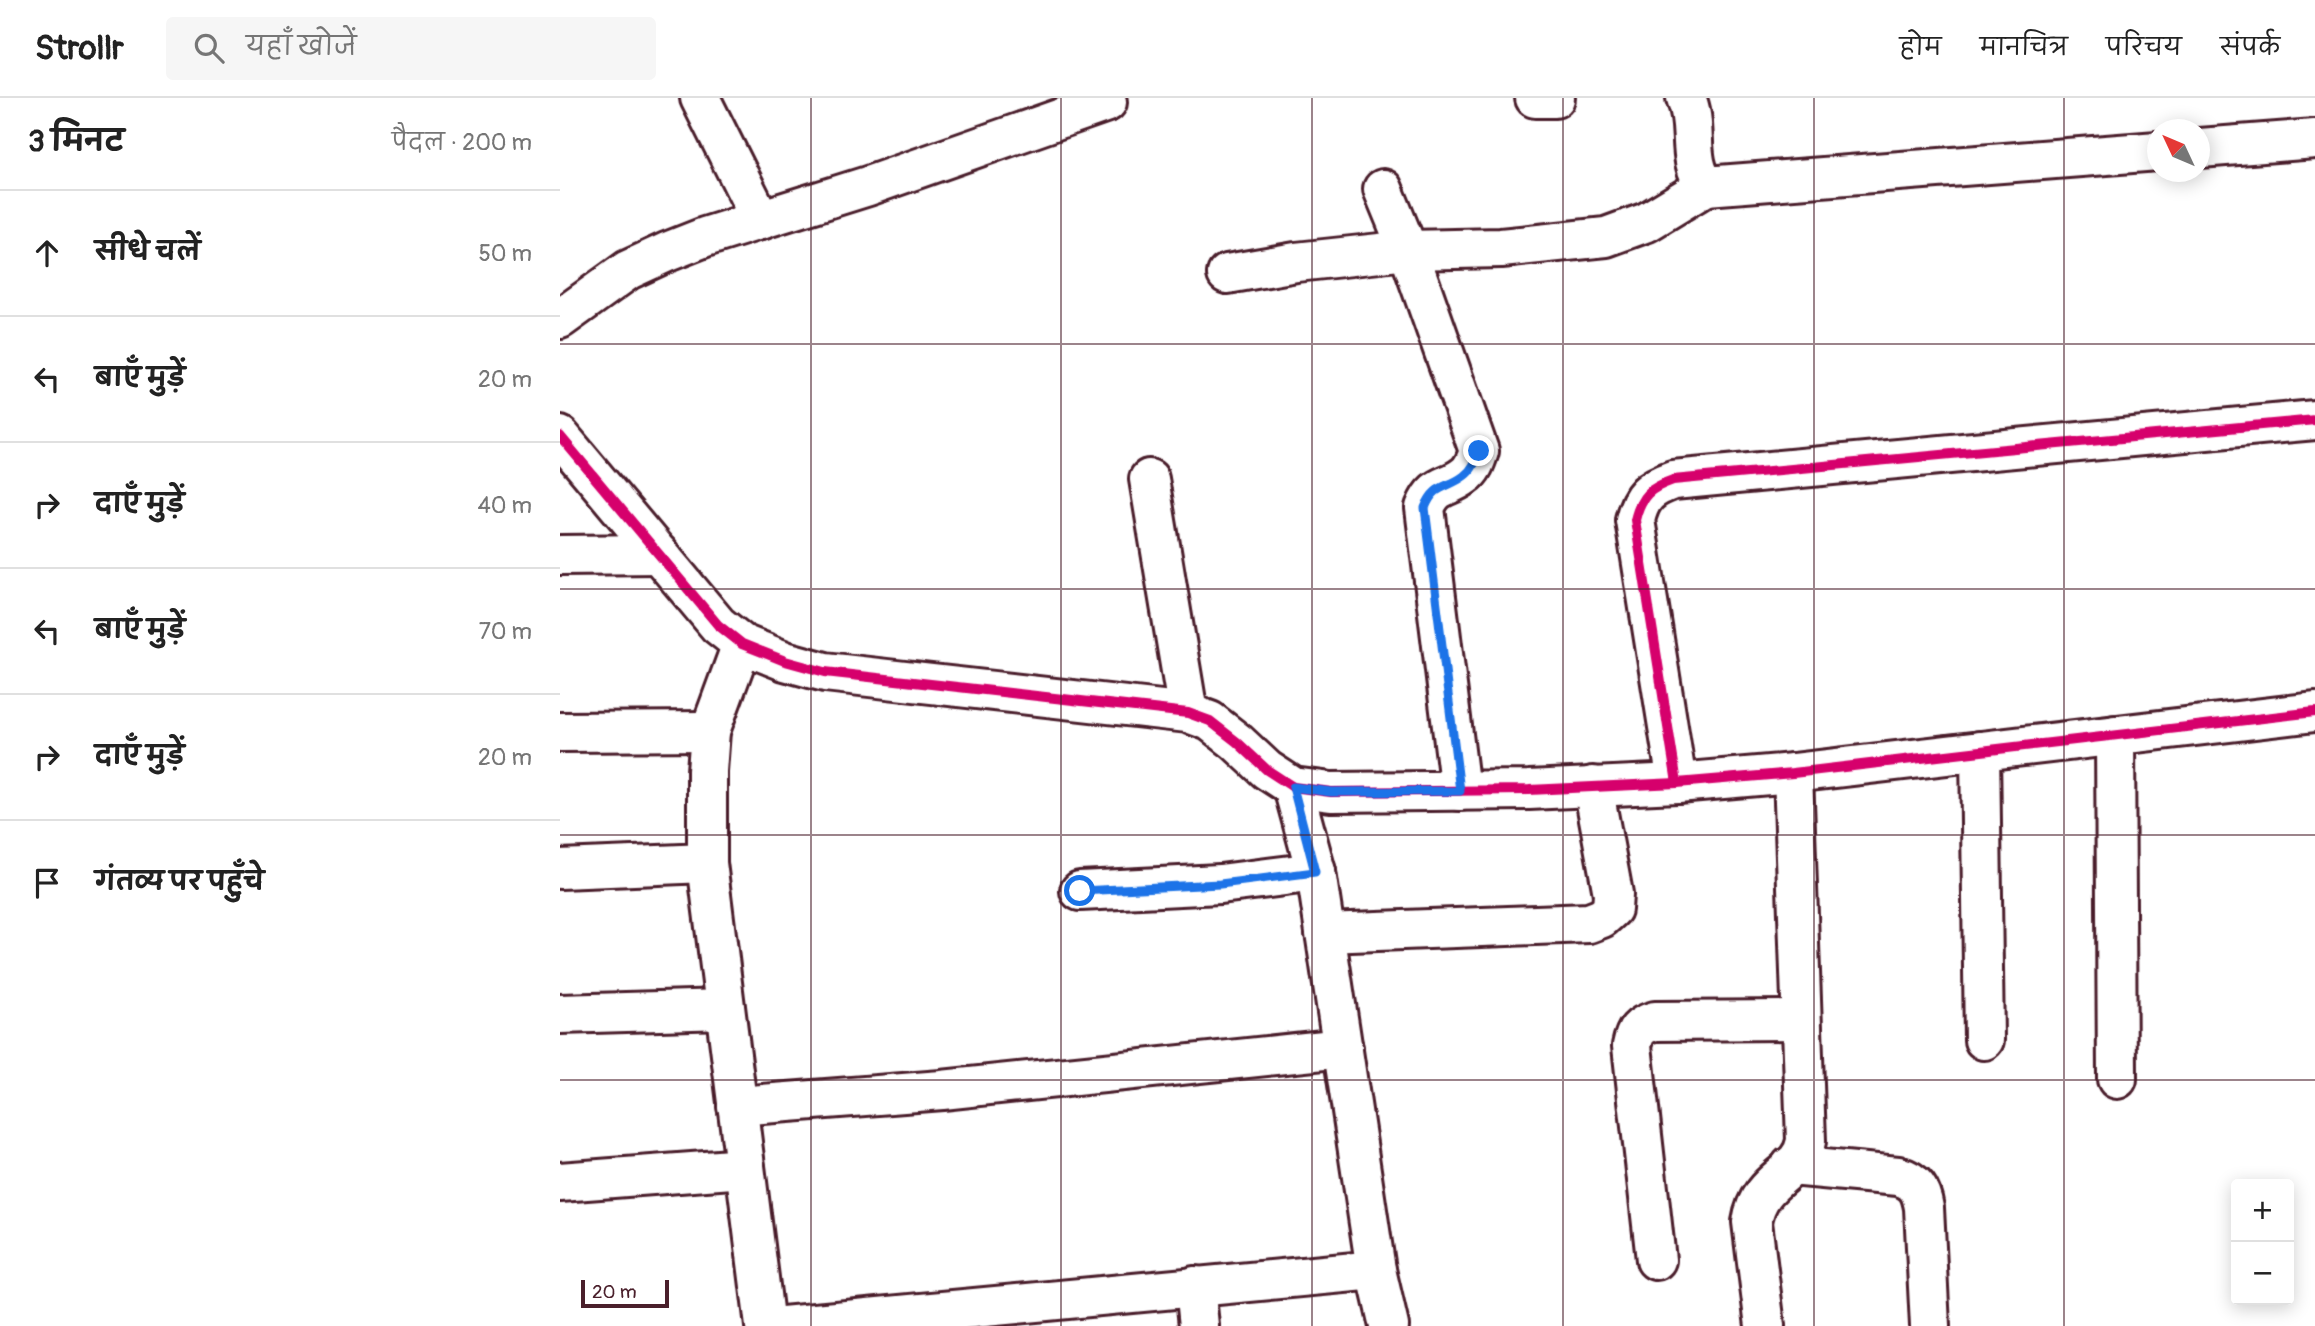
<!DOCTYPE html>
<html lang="hi">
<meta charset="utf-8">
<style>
body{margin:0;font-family:Pangolin,"Playpen Sans Deva",sans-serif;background:#f6f6f6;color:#222}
.controls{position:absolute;right:21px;bottom:21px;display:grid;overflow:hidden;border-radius:7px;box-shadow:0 4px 18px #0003}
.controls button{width:63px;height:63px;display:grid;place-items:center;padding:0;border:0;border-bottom:2px solid #e0e0e0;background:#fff;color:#222;font:35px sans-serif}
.compass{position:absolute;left:1587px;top:21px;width:63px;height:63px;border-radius:50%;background:#fff;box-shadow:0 4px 18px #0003;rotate:314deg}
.scale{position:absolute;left:21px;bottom:18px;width:88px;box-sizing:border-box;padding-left:7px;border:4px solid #4a1f2b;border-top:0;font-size:19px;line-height:24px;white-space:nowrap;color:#4a1f2b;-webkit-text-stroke:5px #fff;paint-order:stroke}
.stop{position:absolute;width:21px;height:21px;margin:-16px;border:5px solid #1a73e8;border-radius:50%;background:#fff}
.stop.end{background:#1a73e8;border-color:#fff;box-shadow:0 2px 7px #0008}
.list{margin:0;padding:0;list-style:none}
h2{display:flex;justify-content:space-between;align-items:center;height:91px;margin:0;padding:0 28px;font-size:30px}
h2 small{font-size:23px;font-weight:400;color:#767676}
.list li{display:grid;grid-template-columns:46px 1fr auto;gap:21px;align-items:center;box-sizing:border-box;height:126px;padding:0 28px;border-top:2px solid #e0e0e0}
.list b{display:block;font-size:26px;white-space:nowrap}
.list em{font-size:23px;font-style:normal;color:#767676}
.icon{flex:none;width:38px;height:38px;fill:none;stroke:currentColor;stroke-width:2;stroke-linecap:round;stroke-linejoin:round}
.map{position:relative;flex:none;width:1755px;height:1228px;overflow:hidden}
header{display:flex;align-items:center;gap:42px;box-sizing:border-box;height:98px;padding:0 35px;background:#fff;border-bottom:2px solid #e0e0e0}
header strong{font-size:33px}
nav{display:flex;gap:38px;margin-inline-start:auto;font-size:24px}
.search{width:490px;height:63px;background:#f6f6f6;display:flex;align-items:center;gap:18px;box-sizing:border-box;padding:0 24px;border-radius:7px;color:#767676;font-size:26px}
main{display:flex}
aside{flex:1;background:#fff}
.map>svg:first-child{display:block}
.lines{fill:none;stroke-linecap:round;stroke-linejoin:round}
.minor-casing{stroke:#4a1f2b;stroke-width:44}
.minor{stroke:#fff;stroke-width:38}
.cycleway-casing{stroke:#fff;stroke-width:15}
.cycleway{stroke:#d6006c;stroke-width:10}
.route{stroke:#1a73e8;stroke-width:9}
.grid{fill:none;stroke:#4a1f2b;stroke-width:2;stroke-opacity:0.55}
</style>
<header>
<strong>Strollr</strong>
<div class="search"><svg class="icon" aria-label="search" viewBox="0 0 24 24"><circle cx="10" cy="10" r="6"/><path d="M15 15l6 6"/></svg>यहाँ खोजें</div>
<nav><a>होम</a><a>मानचित्र</a><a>परिचय</a><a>संपर्क</a></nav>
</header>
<main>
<aside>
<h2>3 मिनट<small>पैदल · 200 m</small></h2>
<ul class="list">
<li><svg class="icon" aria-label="ahead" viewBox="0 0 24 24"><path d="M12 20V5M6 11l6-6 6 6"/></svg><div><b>सीधे चलें</b></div><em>50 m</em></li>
<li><svg class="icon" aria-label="left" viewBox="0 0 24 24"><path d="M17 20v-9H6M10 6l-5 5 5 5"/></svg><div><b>बाएँ मुड़ें</b></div><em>20 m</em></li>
<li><svg class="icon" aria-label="right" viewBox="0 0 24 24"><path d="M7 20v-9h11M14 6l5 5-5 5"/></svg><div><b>दाएँ मुड़ें</b></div><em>40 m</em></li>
<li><svg class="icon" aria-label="left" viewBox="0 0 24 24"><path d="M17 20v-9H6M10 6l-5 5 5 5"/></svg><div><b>बाएँ मुड़ें</b></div><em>70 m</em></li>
<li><svg class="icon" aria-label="right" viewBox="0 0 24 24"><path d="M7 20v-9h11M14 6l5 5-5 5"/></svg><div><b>दाएँ मुड़ें</b></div><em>20 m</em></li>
<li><svg class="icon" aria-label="arrive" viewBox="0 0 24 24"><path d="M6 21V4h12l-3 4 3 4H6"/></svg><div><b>गंतव्य पर पहुँचे</b></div></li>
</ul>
</aside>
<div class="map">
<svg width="1755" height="1228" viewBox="0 0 1755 1228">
<rect width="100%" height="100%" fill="#fff"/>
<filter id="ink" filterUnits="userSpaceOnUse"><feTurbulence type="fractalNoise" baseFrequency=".0143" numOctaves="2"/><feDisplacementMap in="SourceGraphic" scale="14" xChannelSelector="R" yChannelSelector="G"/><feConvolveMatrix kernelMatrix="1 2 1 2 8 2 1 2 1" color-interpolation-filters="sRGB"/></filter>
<g filter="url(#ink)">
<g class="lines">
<defs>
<g id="minor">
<path d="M140 0 201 122"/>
<path d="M975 0H995"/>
<path d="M1126 0C1139 28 1125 62 1146 88L1598 53"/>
<path d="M1640 50 1755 41"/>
<path d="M823 91 848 152 919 353C916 362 913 372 904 378 887 391 875 385 865 410L900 693"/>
<path d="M667 176 736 164 848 152 941 150 1046 139 1087 124 1146 88"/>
<path d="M0 221 68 172 107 154 145 139 308 88 547 4"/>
<path d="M0 338 158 527 182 546 225 563 265 574 628 615 650 623 677 644 707 672 733 689 771 694 969 692 1117 685 1233 675 1755 614"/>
<path d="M589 381 628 615"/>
<path d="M0 457 99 456"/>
<path d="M182 546 150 633 147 673V765L205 1228"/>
<path d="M0 634 150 633"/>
<path d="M1555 637 1557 981"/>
<path d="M1420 653 1424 942"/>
<path d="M1117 685 1075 422C1081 397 1090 390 1113 382L1755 322"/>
<path d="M733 689 756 774 816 1172 829 1228"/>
<path d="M0 771 147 765"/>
<path d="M520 793 660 786 756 774"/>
<path d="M765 835 1029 825 1042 820 1052 811 1053 796 1033 688"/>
<path d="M0 916 165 911"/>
<path d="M177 1008 382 992 783 950"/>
<path d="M1231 1068 1338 1078C1356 1083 1361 1092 1364 1110L1370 1228"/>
<path d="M0 1084 185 1070"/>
<path d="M1096 1162 1072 948C1075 933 1079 927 1095 923L1241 922"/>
<path d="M635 1188 639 1228"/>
<path d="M223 1228 816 1172"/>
<path d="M1205 1228 1192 1124C1199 1078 1240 1078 1246 1043L1233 675"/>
</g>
</defs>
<use href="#minor" class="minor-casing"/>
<use href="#minor" class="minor"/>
<defs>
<g id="cycleway">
<path d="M0 338 158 527 182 546 225 563 265 574 628 615 650 623 677 644 707 672 733 689 771 694 969 692 1117 685 1233 675 1755 614"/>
<path d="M1117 685 1075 422C1081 397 1090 390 1113 382L1755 322"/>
</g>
</defs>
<use href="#cycleway" class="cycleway-casing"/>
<use href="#cycleway" class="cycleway"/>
</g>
</g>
<g class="lines" filter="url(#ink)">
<path class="route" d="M520 793 660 786 755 774 733 689 771 694 900 693 865 410C875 385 887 391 904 378 913 372 916 362 919 353"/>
</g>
<path class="grid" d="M251 0V1228M501 0V1228M752 0V1228M1003 0V1228M1254 0V1228M1504 0V1228M0 246H1755M0 491H1755M0 737H1755M0 982H1755"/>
</svg>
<div class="controls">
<button>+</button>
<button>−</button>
</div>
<svg class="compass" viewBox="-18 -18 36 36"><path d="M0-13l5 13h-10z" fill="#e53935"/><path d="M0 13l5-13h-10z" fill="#767676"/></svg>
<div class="scale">20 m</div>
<div class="stop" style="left:520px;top:793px"></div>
<div class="stop end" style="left:919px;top:353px"></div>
</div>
</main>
